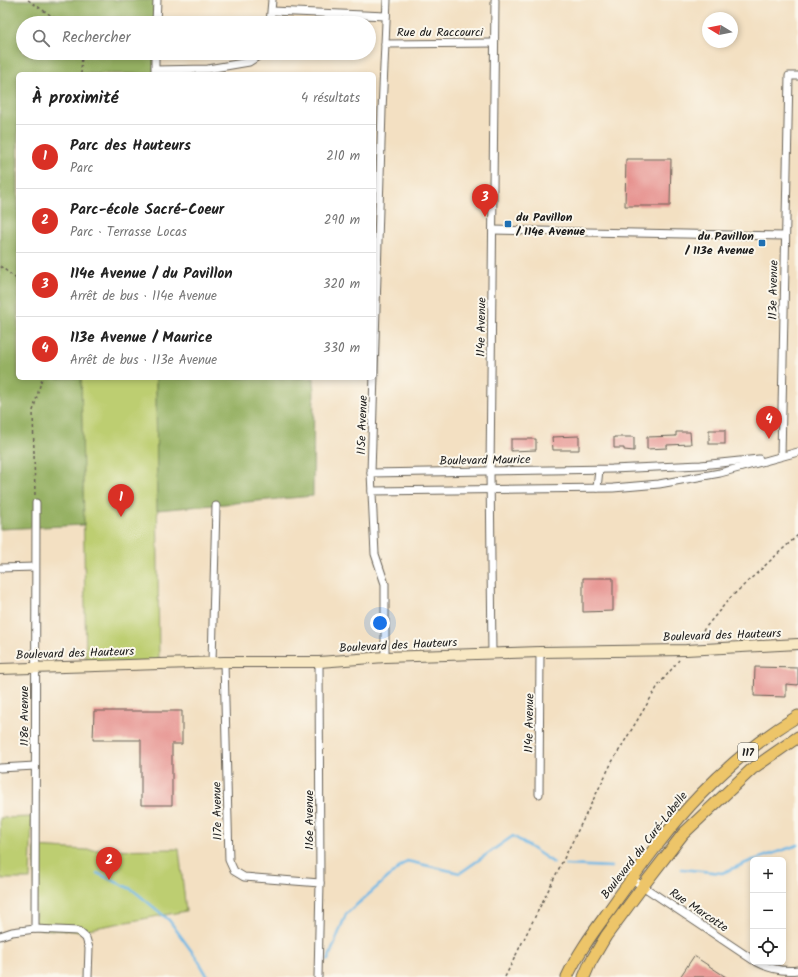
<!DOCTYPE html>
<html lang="fr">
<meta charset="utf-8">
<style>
body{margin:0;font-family:Kalam,sans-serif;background:#f2f2f2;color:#222}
.controls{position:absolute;right:12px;bottom:12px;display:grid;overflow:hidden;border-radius:6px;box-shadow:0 2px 6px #0003}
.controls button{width:36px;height:36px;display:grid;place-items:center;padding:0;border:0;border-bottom:1px solid #e0e0e0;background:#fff;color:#222;font:20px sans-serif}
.compass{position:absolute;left:702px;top:12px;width:36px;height:36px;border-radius:50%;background:#fff;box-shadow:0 2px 6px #0003;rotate:280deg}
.you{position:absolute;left:380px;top:623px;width:14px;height:14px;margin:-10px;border:3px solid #fff;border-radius:50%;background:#1a73e8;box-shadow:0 0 0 6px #1a73e833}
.badge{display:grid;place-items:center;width:26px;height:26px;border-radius:50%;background:#d93025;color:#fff;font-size:13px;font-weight:700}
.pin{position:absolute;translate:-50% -33px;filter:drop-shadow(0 1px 2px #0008)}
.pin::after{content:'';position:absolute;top:21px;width:14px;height:12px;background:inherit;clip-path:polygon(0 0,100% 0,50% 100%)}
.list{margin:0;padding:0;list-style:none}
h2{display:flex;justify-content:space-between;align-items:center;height:52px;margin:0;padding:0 16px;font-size:17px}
h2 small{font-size:13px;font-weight:400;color:#767676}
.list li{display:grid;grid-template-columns:26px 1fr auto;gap:12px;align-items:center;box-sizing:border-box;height:64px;padding:0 16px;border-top:1px solid #e0e0e0}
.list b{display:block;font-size:15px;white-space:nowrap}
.list p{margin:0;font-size:13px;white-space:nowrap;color:#767676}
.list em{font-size:13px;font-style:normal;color:#767676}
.icon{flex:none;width:22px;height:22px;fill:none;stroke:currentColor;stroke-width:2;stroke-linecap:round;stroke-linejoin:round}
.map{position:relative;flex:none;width:798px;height:977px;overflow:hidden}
.search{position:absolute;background:#fff;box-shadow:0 2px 6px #0003;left:16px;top:16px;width:360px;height:44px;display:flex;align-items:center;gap:10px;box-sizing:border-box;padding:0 14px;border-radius:22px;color:#767676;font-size:15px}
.panel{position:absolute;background:#fff;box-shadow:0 2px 6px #0003;left:16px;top:72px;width:360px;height:308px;border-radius:6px}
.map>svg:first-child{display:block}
.green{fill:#bdce71;stroke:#6c7546}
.forest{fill:#96b163;stroke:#596640}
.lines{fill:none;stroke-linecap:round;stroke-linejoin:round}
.stream{stroke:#6db7e6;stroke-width:2.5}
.building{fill:#e6918e}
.street-casing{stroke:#676156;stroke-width:9}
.secondary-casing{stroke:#676156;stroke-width:12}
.primary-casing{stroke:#676156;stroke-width:13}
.path{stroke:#676156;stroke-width:1.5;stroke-dasharray:3 3;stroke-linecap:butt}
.street{stroke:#fff;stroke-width:7}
.secondary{stroke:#f8e8c3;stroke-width:10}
.primary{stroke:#edc569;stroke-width:11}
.poi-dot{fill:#1f6fb2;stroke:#fbf7ec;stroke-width:1.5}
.labels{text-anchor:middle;stroke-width:4;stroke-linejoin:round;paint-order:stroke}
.shield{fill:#fbf7ec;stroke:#5f5e5a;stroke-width:1}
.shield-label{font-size:11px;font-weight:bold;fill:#1c1c1c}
.street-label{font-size:12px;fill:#1c1c1c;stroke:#fbf7ec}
.poi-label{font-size:12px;font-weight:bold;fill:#1c1c1c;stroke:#fbf7ec;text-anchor:start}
</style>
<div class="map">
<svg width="798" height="977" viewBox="0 0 798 977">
<rect width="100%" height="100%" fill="#fbf7ec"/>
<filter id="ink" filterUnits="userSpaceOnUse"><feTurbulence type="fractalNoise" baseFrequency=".025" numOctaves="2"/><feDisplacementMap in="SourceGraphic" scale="8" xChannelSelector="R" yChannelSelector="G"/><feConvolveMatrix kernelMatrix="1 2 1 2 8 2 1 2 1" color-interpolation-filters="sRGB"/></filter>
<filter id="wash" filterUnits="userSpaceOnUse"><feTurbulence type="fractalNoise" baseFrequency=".012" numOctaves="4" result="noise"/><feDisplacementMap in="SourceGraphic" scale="16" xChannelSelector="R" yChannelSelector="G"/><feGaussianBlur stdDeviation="0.9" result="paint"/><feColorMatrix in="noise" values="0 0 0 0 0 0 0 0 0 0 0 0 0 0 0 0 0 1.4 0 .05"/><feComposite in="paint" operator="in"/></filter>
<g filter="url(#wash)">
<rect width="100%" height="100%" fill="#f3e0c2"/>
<g class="green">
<path d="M81 378H156L159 662 86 664Z"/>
<path d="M32 817 30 879H0V818Z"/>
<path d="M35 847 87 850 179 849 186 911 78 931 35 929Z"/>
</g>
<g class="forest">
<path d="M0 0H157L156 23H23V53H155L154 71 202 70V74H18V378H81L84 525 0 529Z"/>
<path d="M156 378H314L313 496 157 510Z"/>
</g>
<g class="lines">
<g class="stream">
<path d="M754 860 798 845"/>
<path d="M565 865 612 867"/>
<path d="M681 869 722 873 753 860"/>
<path d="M97 873 133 890 169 920 198 960 208 977"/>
<path d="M328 960 346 914 407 861 460 873 513 836 554 863"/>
</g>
</g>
<g id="blocks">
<g class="building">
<path d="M626 159H671L670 206H625Z"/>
<rect x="709" y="430" width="16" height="14"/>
<path d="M676 432H690L691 444 667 445V448L647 449V437L676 436Z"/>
<path d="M579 436V450H553L552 437Z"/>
<path d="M614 437H634V451L624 450V448H614Z"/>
<path d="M511 439H536V450L511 451Z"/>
<path d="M583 578H613V611L583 612Z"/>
<path d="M755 667 798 668V685L786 684V697L754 696Z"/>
<path d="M94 711H182V744H172V805H141V740H93Z"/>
<path d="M694 956 726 977H680Z"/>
</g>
</g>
</g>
<g filter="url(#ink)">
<use href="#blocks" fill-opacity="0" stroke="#676156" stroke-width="1"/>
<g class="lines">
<defs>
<g id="street">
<path d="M272 11 386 16"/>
<path d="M156 23 157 0"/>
<path d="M270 23 272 0"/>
<path d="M385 44 494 43"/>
<path d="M155 53V70L208 69 249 62 263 53"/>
<path d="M493 230 785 236"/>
<path d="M781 456 789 76H798"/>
<path d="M371 473 612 469 701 465 759 459"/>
<path d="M597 488 599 470"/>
<path d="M372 491 613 488 659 484 720 473 798 452"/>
<path d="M0 568 35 567"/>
<path d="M492 653 490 471 495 0"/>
<path d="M385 657V584L375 554 371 473 382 110 387 0"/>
<path d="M212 662 216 506"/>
<path d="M224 662 229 860 234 871 244 877 320 883"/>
<path d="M0 768 35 766"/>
<path d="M539 794 540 652"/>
<path d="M632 879 753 960"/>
<path d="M35 929 36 503"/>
<path d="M0 936 12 932 35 929 78 931 86 938 89 948 88 977"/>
<path d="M757 962C770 969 783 972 798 970"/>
<path d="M318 977 320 883 319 662"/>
</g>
<path id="secondary" d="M0 669 224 662H319L385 657 540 652 686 650 798 644"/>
<g id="primary">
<path d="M567 977C580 948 600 924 618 898 644 862 670 826 701 794 730 764 763 737 798 716"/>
<path d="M584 977 590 963 606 936 643 886 683 834 752 769 798 737"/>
</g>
</defs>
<use href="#street" class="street-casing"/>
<use href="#secondary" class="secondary-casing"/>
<use href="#primary" class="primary-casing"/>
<g class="path">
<path d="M28 0 62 23"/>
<path d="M81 74 82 53"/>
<path d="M0 266 18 280"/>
<path d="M35 495 33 411 42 378"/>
<path d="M695 640 730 598 798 535"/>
<path d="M505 977 612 762 658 686 679 660"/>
</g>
<use href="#street" class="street"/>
<use href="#secondary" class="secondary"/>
<use href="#primary" class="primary"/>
</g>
</g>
<g class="poi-dot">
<rect x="504" y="220" width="8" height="8" rx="2"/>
<rect x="758" y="239" width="8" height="8" rx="2"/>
</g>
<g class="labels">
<rect class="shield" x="738" y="743" width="20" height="18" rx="3"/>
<g class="shield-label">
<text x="748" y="756">117</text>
</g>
<g class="street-label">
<text x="440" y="36">Rue du Raccourci</text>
<text transform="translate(773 290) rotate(-89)" y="4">113e Avenue</text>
<text transform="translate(481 327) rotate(-89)" y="4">114e Avenue</text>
<text transform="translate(362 425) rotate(-88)" y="4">115e Avenue</text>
<text transform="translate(485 460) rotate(-1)" y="4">Boulevard Maurice</text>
<text transform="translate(722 635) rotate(-2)" y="4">Boulevard des Hauteurs</text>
<text transform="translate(398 645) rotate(-3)" y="4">Boulevard des Hauteurs</text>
<text transform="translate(75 653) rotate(-2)" y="4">Boulevard des Hauteurs</text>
<text transform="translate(24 716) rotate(-90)" y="4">118e Avenue</text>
<text transform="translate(529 723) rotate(-89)" y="4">114e Avenue</text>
<text transform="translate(217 811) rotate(-91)" y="4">117e Avenue</text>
<text transform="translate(309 820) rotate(-90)" y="4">116e Avenue</text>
<text transform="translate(644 845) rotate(-52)" y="4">Boulevard du Curé-Labelle</text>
<text transform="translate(699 910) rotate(34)" y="4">Rue Marcotte</text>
</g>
<g class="poi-label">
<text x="516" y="221">du Pavillon<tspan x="516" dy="14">/ 114e Avenue</tspan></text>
<text x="754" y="240" text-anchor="end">du Pavillon<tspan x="754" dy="14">/ 113e Avenue</tspan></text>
</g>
</g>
</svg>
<div class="controls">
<button>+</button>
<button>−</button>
<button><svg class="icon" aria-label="locate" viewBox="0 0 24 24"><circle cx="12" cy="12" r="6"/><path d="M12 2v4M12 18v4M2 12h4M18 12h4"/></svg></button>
</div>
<svg class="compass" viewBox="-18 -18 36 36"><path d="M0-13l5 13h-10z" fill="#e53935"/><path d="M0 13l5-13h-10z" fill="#767676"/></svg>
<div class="you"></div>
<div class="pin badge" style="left:121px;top:517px">1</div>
<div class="pin badge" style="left:109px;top:880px">2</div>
<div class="pin badge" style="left:485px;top:217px">3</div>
<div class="pin badge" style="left:769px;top:439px">4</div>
<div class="search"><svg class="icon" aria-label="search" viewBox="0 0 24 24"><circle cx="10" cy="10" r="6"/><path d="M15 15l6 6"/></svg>Rechercher</div>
<section class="panel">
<h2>À proximité<small>4 résultats</small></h2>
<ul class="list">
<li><span class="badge">1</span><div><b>Parc des Hauteurs</b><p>Parc</p></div><em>210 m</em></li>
<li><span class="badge">2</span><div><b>Parc-école Sacré-Coeur</b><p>Parc · Terrasse Locas</p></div><em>290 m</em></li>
<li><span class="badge">3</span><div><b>114e Avenue / du Pavillon</b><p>Arrêt de bus · 114e Avenue</p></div><em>320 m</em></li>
<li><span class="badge">4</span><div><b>113e Avenue / Maurice</b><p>Arrêt de bus · 113e Avenue</p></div><em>330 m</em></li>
</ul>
</section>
</div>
